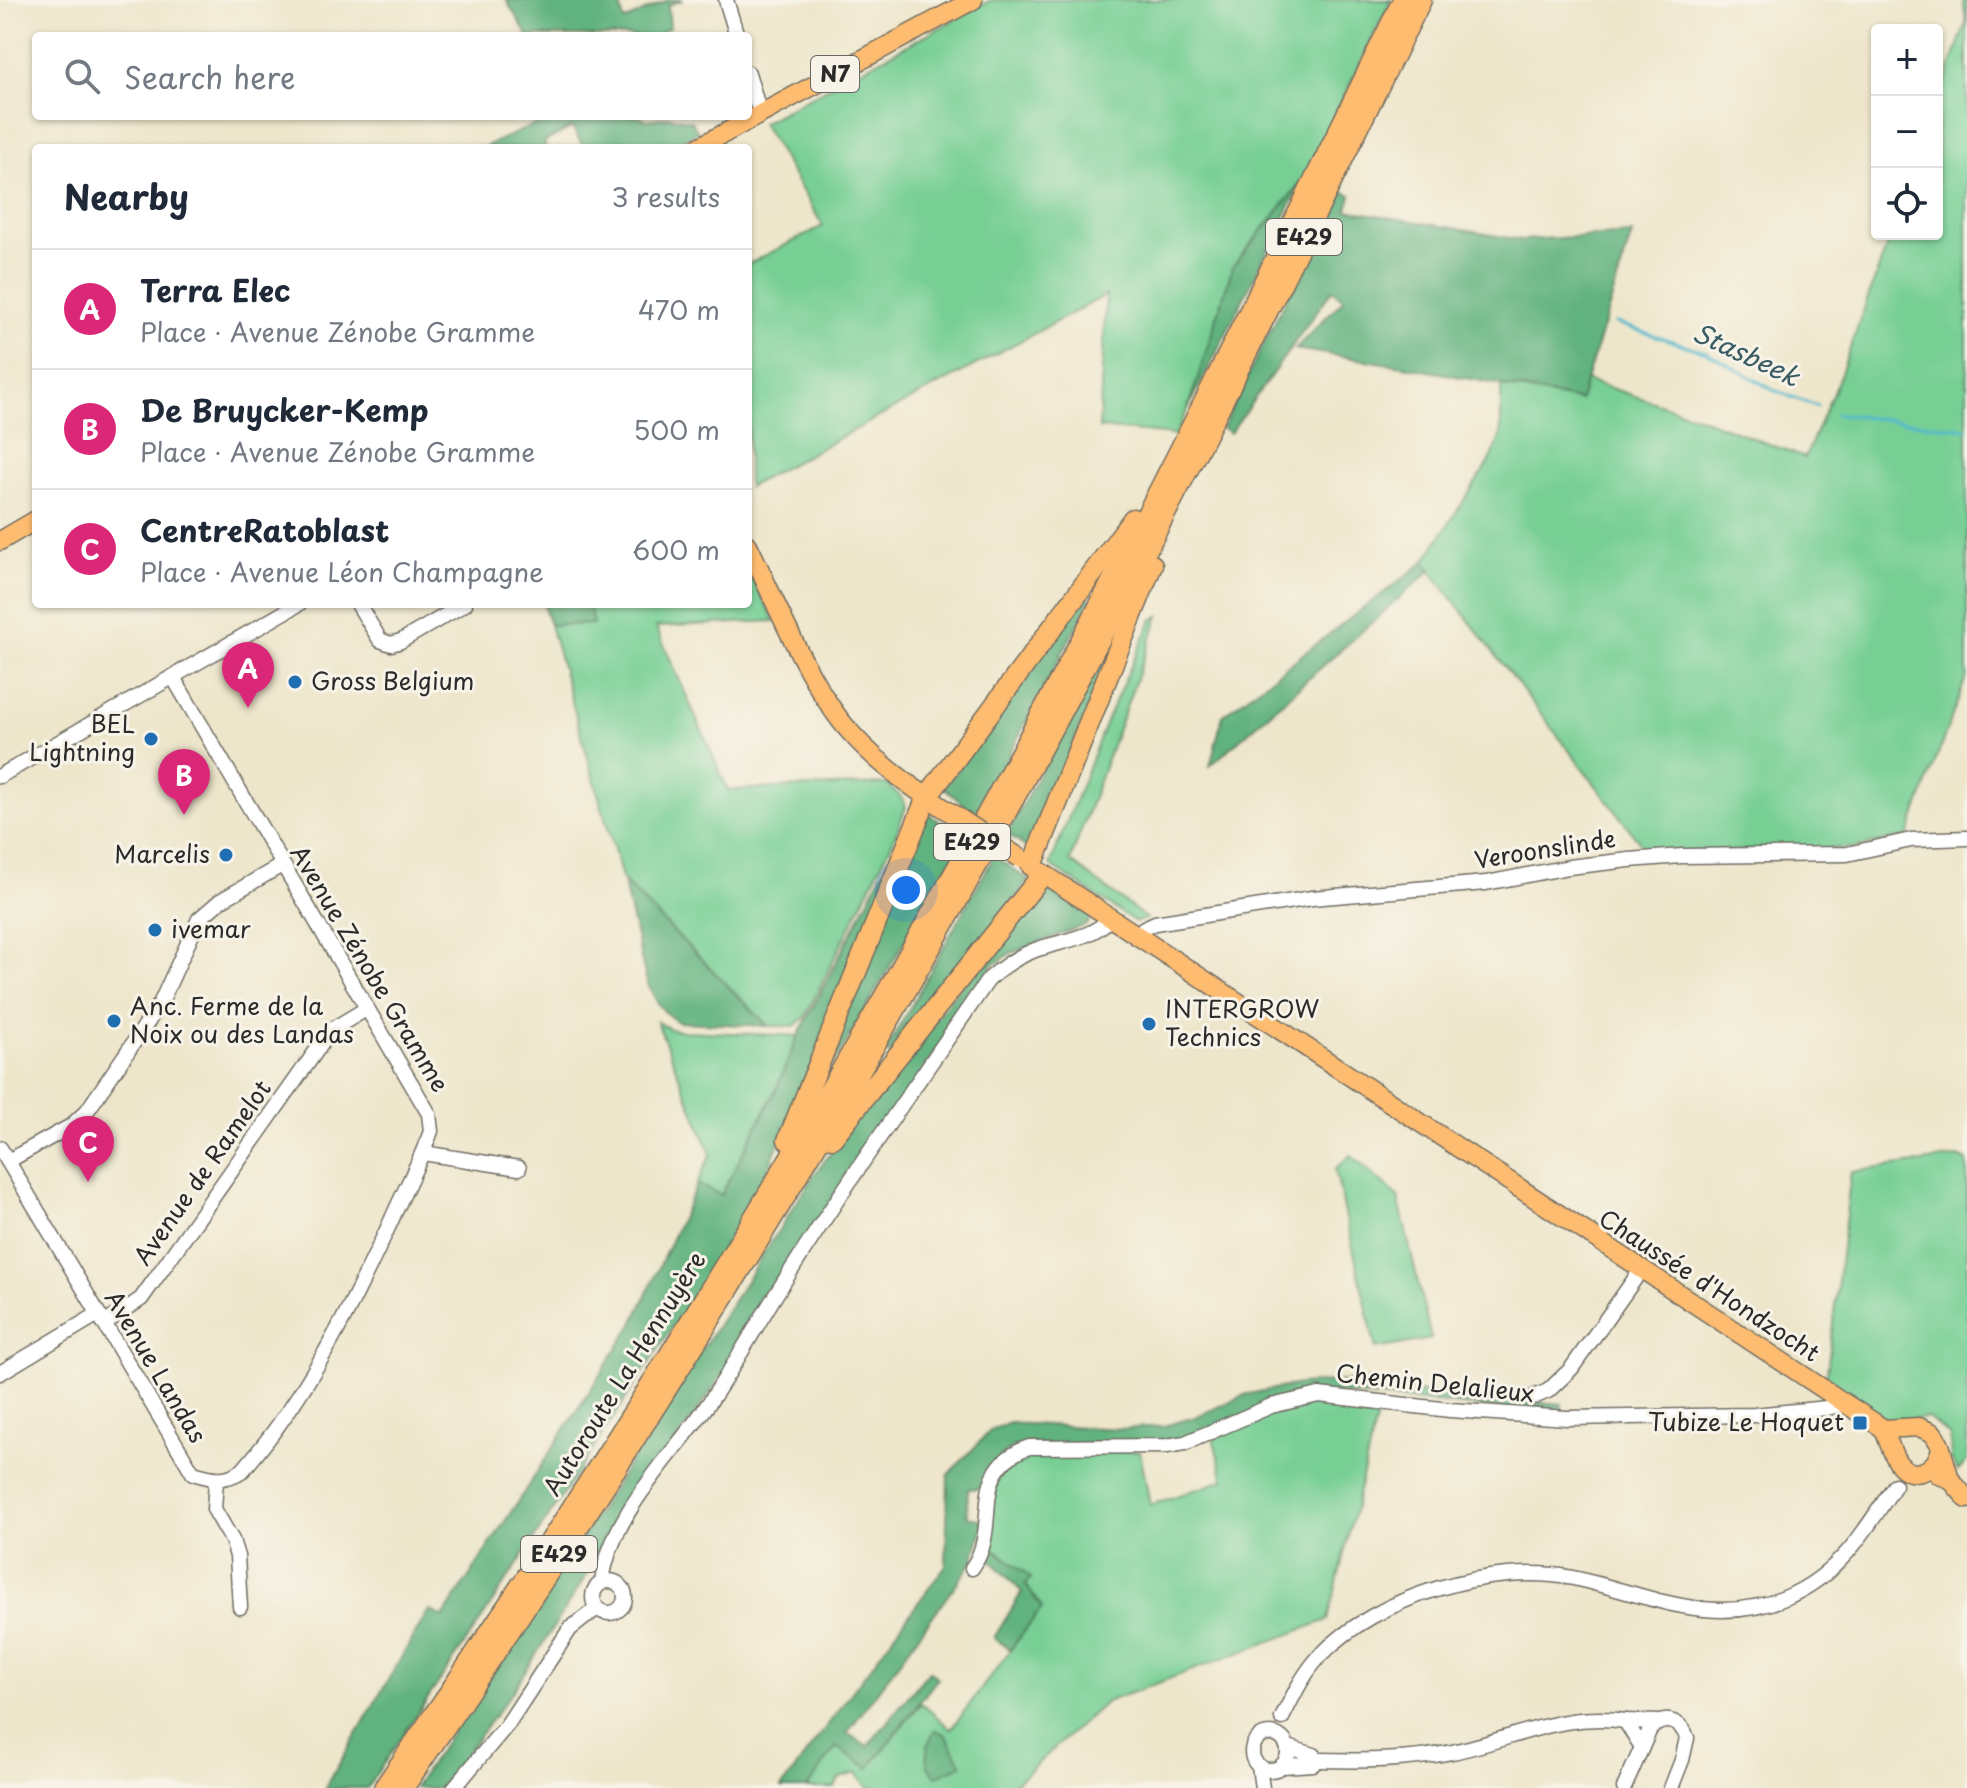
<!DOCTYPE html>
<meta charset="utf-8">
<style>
body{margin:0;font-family:"Playpen Sans",sans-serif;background:#f6f6f7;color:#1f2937}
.controls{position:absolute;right:24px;top:24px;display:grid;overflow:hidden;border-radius:8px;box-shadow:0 2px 6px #0004}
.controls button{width:72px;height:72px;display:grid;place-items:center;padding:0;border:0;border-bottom:2px solid #e0e1e3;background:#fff;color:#1f2937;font:40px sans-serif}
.you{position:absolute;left:906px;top:890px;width:28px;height:28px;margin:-20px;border:6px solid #fff;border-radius:50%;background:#1a73e8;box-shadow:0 0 0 12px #1a73e833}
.badge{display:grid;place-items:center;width:52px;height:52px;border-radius:50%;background:#db2777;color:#fff;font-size:26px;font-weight:700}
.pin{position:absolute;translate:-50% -66px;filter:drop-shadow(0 2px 4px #0008)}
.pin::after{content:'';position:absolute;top:42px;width:28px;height:24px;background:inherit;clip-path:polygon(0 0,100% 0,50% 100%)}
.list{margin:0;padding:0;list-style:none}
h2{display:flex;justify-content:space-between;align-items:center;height:104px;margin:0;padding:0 32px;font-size:34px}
h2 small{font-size:26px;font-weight:400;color:#747a83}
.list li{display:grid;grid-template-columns:52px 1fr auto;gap:24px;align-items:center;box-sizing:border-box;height:120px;padding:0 32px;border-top:2px solid #e0e1e3}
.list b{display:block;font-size:30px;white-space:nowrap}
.list p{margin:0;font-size:26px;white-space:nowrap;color:#747a83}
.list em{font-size:26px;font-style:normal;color:#747a83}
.icon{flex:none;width:44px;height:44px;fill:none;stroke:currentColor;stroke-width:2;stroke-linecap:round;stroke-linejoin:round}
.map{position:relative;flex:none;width:1967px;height:1788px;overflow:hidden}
.search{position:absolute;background:#fff;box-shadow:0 2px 6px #0004;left:32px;top:32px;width:720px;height:88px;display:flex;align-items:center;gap:20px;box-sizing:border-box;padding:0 28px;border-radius:8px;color:#747a83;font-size:30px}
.panel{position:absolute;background:#fff;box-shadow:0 2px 6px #0004;left:32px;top:144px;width:720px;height:464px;border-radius:8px}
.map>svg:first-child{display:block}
.green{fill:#77cf94;stroke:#517d60;stroke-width:2}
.forest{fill:#61b27e;stroke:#466e54;stroke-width:2}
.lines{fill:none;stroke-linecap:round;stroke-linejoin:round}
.stream{stroke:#50b8ce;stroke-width:3}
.minor-casing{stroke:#6f6c63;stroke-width:17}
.major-casing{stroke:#6f6c63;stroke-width:21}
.highway-casing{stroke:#6f6c63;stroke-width:23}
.minor{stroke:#fff;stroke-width:14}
.major{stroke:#febc70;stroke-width:18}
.highway{stroke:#febc70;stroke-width:20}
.major-bridge-casing{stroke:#6f6c63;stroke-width:21;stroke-linecap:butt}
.major-bridge{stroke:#febc70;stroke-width:18}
.poi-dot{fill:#1f6fb2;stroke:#f7f3e8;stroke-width:3}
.labels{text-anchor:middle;stroke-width:6;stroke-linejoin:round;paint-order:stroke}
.shield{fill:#f7f3e8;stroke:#686764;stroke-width:2}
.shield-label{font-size:22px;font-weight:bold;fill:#2b2b2b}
.poi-label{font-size:24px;fill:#2b2b2b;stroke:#f7f3e8;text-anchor:start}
.street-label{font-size:24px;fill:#2b2b2b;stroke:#f7f3e8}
.water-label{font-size:26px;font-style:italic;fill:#385c64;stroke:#f7f3e8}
</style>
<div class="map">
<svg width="1967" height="1788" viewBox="0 0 1967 1788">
<rect width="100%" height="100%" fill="#f7f3e8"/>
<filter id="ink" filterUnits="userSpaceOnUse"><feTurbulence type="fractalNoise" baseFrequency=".0125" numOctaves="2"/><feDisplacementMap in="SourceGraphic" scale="16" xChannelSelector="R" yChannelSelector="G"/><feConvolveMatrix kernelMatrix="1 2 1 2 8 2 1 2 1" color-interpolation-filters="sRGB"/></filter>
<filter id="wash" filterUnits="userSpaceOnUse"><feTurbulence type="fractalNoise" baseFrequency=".006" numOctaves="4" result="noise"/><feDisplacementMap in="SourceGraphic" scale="32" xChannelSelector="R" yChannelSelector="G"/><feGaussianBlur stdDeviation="1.8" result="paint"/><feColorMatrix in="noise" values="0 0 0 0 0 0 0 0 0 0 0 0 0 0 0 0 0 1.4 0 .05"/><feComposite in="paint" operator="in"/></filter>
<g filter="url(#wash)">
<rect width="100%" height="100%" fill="#eee6cb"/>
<g class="green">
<path d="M991 0H1391L1303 180 1233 266 1188 409 1175 435 1099 428 1106 295 748 487V264L823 226 762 123Z"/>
<path d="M1963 0H1967V675L1908 836 1854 848 1648 853 1424 562 1492 457 1501 435V386L1580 400 1586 380 1696 416 1805 458 1840 376 1891 234H1937V105L1966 23Z"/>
<path d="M748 572 775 621 656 627 728 790 887 784 902 798 906 807 893 841 805 1017 794 1026H768L623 881 550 625 592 624 589 604H647L655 608 676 604H748Z"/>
<path d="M1159 616 1070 861 1147 919 1135 922 1050 865 1108 717 1152 620Z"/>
<path d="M657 1022 670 1029 683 1031 798 1036 776 1090 721 1195 697 1184 711 1154Z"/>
<path d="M1351 1155 1398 1197 1431 1339 1376 1349 1335 1169Z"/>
<path d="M1958 1157 1967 1161V1461L1958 1471 1951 1459 1950 1436 1928 1418 1886 1420 1826 1381 1851 1172Z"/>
<path d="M1342 1401 1370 1406 1377 1416 1328 1620 1106 1702 1010 1788H868L857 1773 840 1778 834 1788H807L836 1747 869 1768 921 1703 951 1729 1042 1608 1025 1584 1031 1578 992 1547C993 1527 990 1499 998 1480 1017 1436 1100 1451 1140 1451L1150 1505 1224 1480 1213 1437 1288 1405Z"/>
</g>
<g class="forest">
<path d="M506 0H619L624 21 668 0H683L668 5 670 27 655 36H528Z"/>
<path d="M554 116H637L647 120 670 117 691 121 698 132 669 148H584L572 127 544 142 546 148H482Z"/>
<path d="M1303 180 1188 409 1233 266Z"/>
<path d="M1340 190 1351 195 1347 210 1521 240 1632 234 1580 400 1403 366 1295 349 1344 299 1332 290 1230 433 1222 428Z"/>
<path d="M1424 562 1431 570 1210 766 1223 715Z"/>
<path d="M1084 596 1091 599 985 800 977 809H969L944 788Z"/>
<path d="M543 604H589L593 624 550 625Z"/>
<path d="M1104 652 1110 655 1031 846 1027 848 1007 834Z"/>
<path d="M927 813 965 837 833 1065 827 1061Z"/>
<path d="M908 823 913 824 765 1176 708 1273 481 1620 367 1788H325L429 1610 443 1617 633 1324 697 1184 721 1195 776 1090 798 1036Z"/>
<path d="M994 856 1029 880 891 1057 887 1049Z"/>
<path d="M623 881 768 1026 678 1022C661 1012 653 997 646 979Z"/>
<path d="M1036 890C1055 891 1075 903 1090 916L1088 924 1012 953 993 965 716 1385 628 1510 513 1691 440 1788H414L547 1591 816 1172Z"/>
<path d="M1369 1380 1371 1388 1562 1404 1560 1414 1336 1393 1186 1440 1013 1447C996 1459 990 1468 987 1488L968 1489 967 1517 985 1520 973 1561 847 1733 868 1746 929 1671 938 1678 869 1768 836 1747 807 1788H781L946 1565 948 1475 992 1429 1010 1423 1120 1429 1164 1426 1195 1417 1248 1394 1300 1384Z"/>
<path d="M992 1547 1031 1578 1025 1584 1042 1608 1010 1650 994 1638 1022 1592 986 1555Z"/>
<path d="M935 1730 945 1734 962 1765 937 1776C921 1767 926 1745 935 1730Z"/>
</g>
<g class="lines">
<g class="stream">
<path d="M1615 323 1706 352 1775 391 1817 406"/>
<path d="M1837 414 1967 429"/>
</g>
</g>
</g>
<g filter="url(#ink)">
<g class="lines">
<defs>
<g id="minor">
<path d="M726 0 737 36"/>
<path d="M748 73 760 114"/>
<path d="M358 604 380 640 391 644 401 641 465 604"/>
<path d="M0 776 299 604"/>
<path d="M1136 937 1144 928 1155 923 1312 898 1486 883 1569 867 1629 860 1682 856 1847 854 1911 840 1967 838"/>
<path d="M0 1148 193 1473C213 1479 225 1482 243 1470 307 1396 350 1310 391 1221 404 1191 420 1162 431 1131L429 1114 173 677"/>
<path d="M423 1153 519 1168"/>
<path d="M8 1161 71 1126 87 1111 160 1004 199 919 220 901 282 865"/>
<path d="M104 1324 141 1299 331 1030 366 1009"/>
<path d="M0 1373 98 1314"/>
<path d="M1531 1398 1548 1391 1571 1369 1641 1270"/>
<path d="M216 1480 214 1509 232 1540 237 1556 240 1607"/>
<path d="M972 1568C1003 1525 965 1470 1029 1447L1167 1446 1185 1443 1271 1406 1319 1395 1450 1410 1567 1418 1754 1415 1827 1408 1845 1404"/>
<circle cx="609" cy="1597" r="16"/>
<path d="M602 1582C611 1511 675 1455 713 1397 737 1361 757 1324 780 1288 846 1183 918 1082 988 980 1002 967 1016 957 1035 950 1059 941 1092 939 1109 919"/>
<path d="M1282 1718C1293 1696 1303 1674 1320 1656 1377 1596 1493 1562 1573 1578 1647 1594 1712 1629 1787 1597 1839 1575 1866 1530 1895 1485"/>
<circle cx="1270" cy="1752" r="18"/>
<path d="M1642 1747 1625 1721 1658 1722"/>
<path d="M1318 1760C1363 1761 1408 1761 1452 1752 1512 1740 1563 1711 1625 1721"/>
<path d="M1259 1766 1262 1788"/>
<path d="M1283 1766 1313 1764 1318 1760 1314 1755 1288 1747"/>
<path d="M454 1788 507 1725 570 1629 597 1608"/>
<path d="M1624 1788 1650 1729C1664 1715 1681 1720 1687 1738L1682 1760 1671 1788"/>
</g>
<g id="major">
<path d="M697 148 973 0"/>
<path d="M0 541 36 520"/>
<path d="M748 545C776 602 810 688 851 733 876 761 905 783 936 803"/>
<path d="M1032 866 1884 1429"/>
<path d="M1884 1429 1919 1427 1933 1433 1940 1445 1950 1479"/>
<path d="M1884 1429C1887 1438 1894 1459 1900 1465 1914 1481 1935 1470 1940 1452"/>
<path d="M1939 1475 1950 1479 1967 1499"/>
</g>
<g id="highway">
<path d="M1032 866 1152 565"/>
<path d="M832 1138 1043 874"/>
<path d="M788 1140 927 797 1133 519"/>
<path d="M384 1788C628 1437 851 1070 1053 693 1176 465 1289 232 1403 0"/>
<path d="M403 1788C644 1439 866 1076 1066 702 1191 471 1305 235 1421 0"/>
</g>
</defs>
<use href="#minor" class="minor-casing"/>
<use href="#major" class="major-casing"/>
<use href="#highway" class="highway-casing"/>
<use href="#minor" class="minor"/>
<use href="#major" class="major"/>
<use href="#highway" class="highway"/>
<defs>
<path id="major-bridge" d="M936 803 1020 858"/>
</defs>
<use href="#major-bridge" class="major-bridge-casing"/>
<use href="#major-bridge" class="major-bridge"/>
</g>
</g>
<g class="poi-dot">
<circle cx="295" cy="682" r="8"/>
<circle cx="151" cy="739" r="8"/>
<circle cx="226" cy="855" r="8"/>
<circle cx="155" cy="930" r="8"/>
<circle cx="114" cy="1021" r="8"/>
<circle cx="1149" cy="1024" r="8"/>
<rect x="1852" y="1415" width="16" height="16" rx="4"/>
</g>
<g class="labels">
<g class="shield">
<rect x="811" y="56" width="48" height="36" rx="6"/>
<rect x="1266" y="219" width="76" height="36" rx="6"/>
<rect x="934" y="824" width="76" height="36" rx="6"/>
<rect x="521" y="1536" width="76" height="36" rx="6"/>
</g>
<g class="shield-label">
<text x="835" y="82">N7</text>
<text x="1304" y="245">E429</text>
<text x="972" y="850">E429</text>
<text x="559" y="1562">E429</text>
</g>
<g class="poi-label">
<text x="311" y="690">Gross Belgium</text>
<text x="135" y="733" text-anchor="end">BEL<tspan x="135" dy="28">Lightning</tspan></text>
<text x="210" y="863" text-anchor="end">Marcelis</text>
<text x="171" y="938">ivemar</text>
<text x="130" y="1015">Anc. Ferme de la<tspan x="130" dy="28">Noix ou des Landas</tspan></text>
<text x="1165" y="1018">INTERGROW<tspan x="1165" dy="28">Technics</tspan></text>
<text x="1844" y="1431" text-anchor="end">Tubize Le Hoquet</text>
</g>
<g class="street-label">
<text transform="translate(1545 850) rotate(-9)" y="8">Veroonslinde</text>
<text transform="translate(369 969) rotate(59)" y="8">Avenue Zénobe Gramme</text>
<text transform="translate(203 1173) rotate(-55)" y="8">Avenue de Ramelot</text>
<text transform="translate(1709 1286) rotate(33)" y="8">Chaussée d'Hondzocht</text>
<text transform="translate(155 1367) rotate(59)" y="8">Avenue Landas</text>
<text transform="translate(625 1374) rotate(-58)" y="8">Autoroute La Hennuyère</text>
<text transform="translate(1435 1384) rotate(6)" y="8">Chemin Delalieux</text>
</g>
<g class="water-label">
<text transform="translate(1746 355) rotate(25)" y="9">Stasbeek</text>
</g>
</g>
</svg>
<div class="controls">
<button>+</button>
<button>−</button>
<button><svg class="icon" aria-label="locate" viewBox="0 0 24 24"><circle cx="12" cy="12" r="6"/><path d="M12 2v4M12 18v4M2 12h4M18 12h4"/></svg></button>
</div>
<div class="you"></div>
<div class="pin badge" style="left:248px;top:708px">A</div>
<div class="pin badge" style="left:184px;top:815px">B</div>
<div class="pin badge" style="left:88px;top:1182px">C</div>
<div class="search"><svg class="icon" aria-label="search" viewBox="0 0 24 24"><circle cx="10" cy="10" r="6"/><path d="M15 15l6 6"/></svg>Search here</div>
<section class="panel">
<h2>Nearby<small>3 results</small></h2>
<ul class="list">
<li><span class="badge">A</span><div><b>Terra Elec</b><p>Place · Avenue Zénobe Gramme</p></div><em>470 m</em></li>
<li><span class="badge">B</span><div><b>De Bruycker-Kemp</b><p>Place · Avenue Zénobe Gramme</p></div><em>500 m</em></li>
<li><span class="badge">C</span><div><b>CentreRatoblast</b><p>Place · Avenue Léon Champagne</p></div><em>600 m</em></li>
</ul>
</section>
</div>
